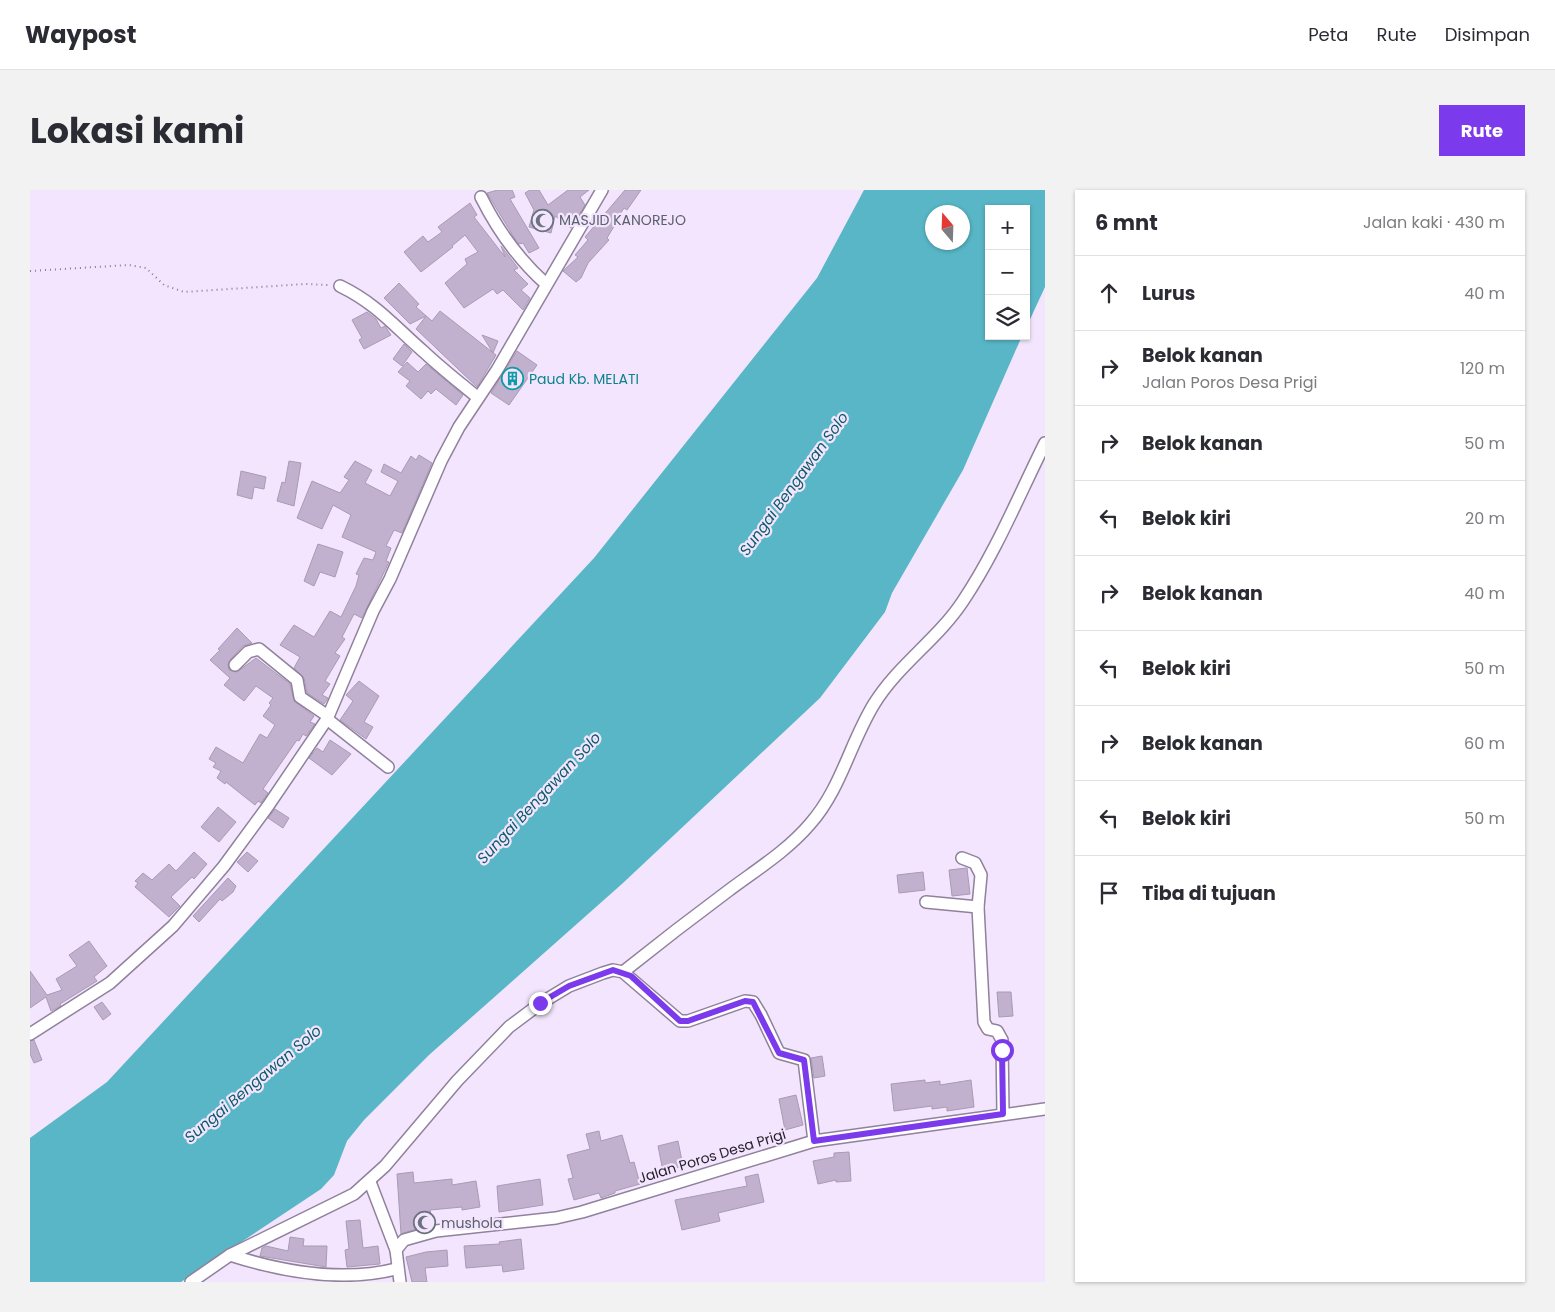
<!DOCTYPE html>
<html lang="id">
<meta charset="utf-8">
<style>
body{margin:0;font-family:Poppins,sans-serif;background:#f2f2f3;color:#2b2b33}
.controls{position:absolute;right:15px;top:15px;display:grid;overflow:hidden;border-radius:0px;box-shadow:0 1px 4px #0004}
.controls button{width:45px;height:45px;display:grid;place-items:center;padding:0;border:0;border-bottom:1px solid #e1e1e2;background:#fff;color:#2b2b33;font:25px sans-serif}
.compass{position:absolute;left:895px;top:15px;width:45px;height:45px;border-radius:50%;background:#fff;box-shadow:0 1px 4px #0004;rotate:341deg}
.stop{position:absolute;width:15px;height:15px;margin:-11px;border:4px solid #7c3aed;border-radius:50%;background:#fff}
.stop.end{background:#7c3aed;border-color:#fff;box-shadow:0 1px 5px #0008}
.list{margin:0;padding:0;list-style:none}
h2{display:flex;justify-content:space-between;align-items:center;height:65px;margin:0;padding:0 20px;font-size:21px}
h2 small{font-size:16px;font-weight:400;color:#7c7c81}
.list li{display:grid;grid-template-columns:32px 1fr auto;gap:15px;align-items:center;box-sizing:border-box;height:75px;padding:0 20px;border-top:1px solid #e1e1e2}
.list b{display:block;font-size:19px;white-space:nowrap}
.list p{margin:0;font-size:16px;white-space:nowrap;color:#7c7c81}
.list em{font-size:16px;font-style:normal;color:#7c7c81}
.icon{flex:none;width:28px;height:28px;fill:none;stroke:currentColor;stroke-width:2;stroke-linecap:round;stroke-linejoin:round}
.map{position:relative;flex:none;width:1015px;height:1092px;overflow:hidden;border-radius:0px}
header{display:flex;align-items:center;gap:30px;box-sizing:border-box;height:70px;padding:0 25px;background:#fff;border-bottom:1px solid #e1e1e2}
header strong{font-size:24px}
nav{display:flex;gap:28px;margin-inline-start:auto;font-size:18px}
.intro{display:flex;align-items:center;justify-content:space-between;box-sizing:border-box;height:120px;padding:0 30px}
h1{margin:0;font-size:35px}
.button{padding:12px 22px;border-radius:0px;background:#7c3aed;color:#fff;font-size:18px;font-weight:700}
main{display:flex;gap:30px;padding:0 30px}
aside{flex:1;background:#fff;border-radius:0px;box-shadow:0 1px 4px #0004}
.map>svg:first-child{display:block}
.water{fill:#58b6c6;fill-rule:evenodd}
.building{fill:#c1b1ce;stroke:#a99ab5}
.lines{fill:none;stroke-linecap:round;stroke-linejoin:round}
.minor-casing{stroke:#90819c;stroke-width:14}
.path{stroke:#857b8d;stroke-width:2;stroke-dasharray:1 4;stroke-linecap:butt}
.minor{stroke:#fff;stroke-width:11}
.route{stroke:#7c3aed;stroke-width:6}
.labels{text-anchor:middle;stroke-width:4.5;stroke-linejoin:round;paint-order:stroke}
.worship-label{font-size:14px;fill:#5b616d;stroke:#f3e5fd;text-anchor:start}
.culture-label{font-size:14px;fill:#0d838f;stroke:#f3e5fd;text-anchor:start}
.street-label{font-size:14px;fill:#251f2a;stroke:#f3e5fd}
.water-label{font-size:15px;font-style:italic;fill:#095c68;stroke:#f3e5fd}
</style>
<header>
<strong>Waypost</strong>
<nav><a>Peta</a><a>Rute</a><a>Disimpan</a></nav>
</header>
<div class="intro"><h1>Lokasi kami</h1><a class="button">Rute</a></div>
<main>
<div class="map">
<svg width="1015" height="1092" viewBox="0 0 1015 1092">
<rect width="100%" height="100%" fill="#f3e5fd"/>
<path class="water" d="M834 0H1015V97L996 138V19H959V146H992L933 280 862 403 855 422 790 508 593 693 399 865 334 930 317 951 304 985 291 999 151 1092H0V948L77 892 564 368 787 88ZM902 22H932V52H902Z"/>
<g class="building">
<path d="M468 0H482L485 7 480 9 509 58 499 63 493 53 489 54 485 49 457 3Z"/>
<path d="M500 0H509L518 15 538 0H559L550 7 555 15 541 38 525 26 521 43 499 37 504 20 495 3Z"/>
<path d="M595 0H611L597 20 594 18 585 32 586 33 577 48 579 50 558 73 551 88 546 92 533 81 548 67 545 65 558 50 555 47Z"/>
<path d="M440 13 447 25 444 27 475 67 471 56 488 78 484 80 498 94 491 100 500 108 493 120 473 100 467 104 463 99 434 118 415 93 437 74 435 69 448 62 435 45 422 56 423 57 391 82 374 62 393 46 398 52 412 42 408 37Z"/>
<path d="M369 93 389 114 386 117 402 131 410 121 466 165 447 197 386 139 396 126 380 134 354 108Z"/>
<path d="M337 122 346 129 351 138 355 136 361 145 334 159 329 150 332 148 322 130Z"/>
<path d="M452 145 468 151 463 163Z"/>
<path d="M374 154 382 162 372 176 363 169Z"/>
<path d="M487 161 507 175 479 215 461 203Z"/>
<path d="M377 172 388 182 396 174 433 205 426 215 406 199 401 204 398 201 391 209 376 196 380 191 368 182Z"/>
<path d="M389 265 402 273 372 343 364 340 356 356 361 358 356 371 359 372 332 428 324 424 312 447 315 449 305 463 310 466 295 491 300 494 292 505 298 508 294 514 277 503 274 488 264 478 270 467 250 455 264 435 284 447 300 421 311 427 326 396 329 385 326 384 334 368 343 370 346 362 312 347 321 325 303 315 292 339 267 328 282 291 310 303 319 290 314 287 325 271 342 280 335 293 360 306 368 291 351 282 354 274 371 283 381 266 386 270Z"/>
<path d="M259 271 271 273 264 316 247 311 252 292 255 293Z"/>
<path d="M211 281 236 287 234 299 224 297 222 309 207 305Z"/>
<path d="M288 354 313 362 305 387 290 382 284 396 274 391Z"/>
<path d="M207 438 222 453 213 456 200 470 198 474 199 480 207 482 226 468 260 494 264 511 284 526 280 532 285 534 276 546 273 544 269 551 267 550 233 599 238 603 231 613 228 611 225 615 196 592 195 594 187 588 191 581 183 577 186 573 179 569 186 557 213 573 230 544 237 548 245 535 233 526 241 515 239 513 243 508 226 496 214 511 194 495 200 488 180 470 190 460 188 459Z"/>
<path d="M329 491 349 506 334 532 343 537 336 549 310 530 323 511 316 505Z"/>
<path d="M300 550 321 564 302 585 279 568 287 558 293 562Z"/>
<path d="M188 617 206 632 189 652 171 637Z"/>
<path d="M245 619 259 628 253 638 238 628Z"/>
<path d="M164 662 177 674 164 689 162 687 141 707 150 716 139 727 105 697 108 693 105 691 113 683 122 690 139 674 146 681Z"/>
<path d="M217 662 228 671 218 682 207 672Z"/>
<path d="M937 678 940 704 922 706 919 680Z"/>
<path d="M893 682 895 700 869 703 867 685Z"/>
<path d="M198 688 206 696 203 702 192 711 190 709 169 732 163 726Z"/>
<path d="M59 751 77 776 64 787 67 791 30 814 31 816 21 821 16 807 0 818V781L17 805 32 800 26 789 47 776 39 765Z"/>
<path d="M967 802H981L983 826 969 827Z"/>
<path d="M72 812 81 824 73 830 64 817Z"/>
<path d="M4 850 12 870 4 873 0 864V851Z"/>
<path d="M792 866 795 886 784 888 781 868Z"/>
<path d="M895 890V893L910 891V895L941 890 944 917 917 921V917L902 919V916L864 921 861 894Z"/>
<path d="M766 905 773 935 755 940 749 909Z"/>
<path d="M569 941 571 951 592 945 600 973 604 972 610 994 585 1001V1003L571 1008 569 1003 544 1010 538 989 543 988 537 965 560 959 556 944Z"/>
<path d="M648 951 653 976 633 981 628 956Z"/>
<path d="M819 962 821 991 806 992V990L788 994 783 971 804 967V963Z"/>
<path d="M383 982 384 993 422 989V995L446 991 450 1017 432 1020V1017L400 1020 403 1034 371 1044 367 984Z"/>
<path d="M728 984 734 1012 688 1023 690 1031 652 1040 645 1010 717 996 715 987Z"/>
<path d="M510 989 513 1015 469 1022 467 996Z"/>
<path d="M330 1030 333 1058 348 1056 350 1074 317 1077 315 1060 319 1059 316 1031Z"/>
<path d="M260 1047 274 1049 273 1056H297L296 1077 230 1066 232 1058 236 1056 258 1061Z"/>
<path d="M491 1049 494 1079 473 1082 472 1075 436 1078 434 1056 470 1054 469 1052Z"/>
<path d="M417 1060 418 1076 395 1078 397 1092H382L376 1067 396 1062Z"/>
</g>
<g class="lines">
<defs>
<g id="minor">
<path d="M451 7C468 41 488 69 516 94"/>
<path d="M310 96C347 114 364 136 394 162 411 178 429 192 447 207"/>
<path d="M205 475 218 462 229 459 267 490 270 507 298 526"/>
<path d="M297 529 358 577"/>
<path d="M932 668 945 673 951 685 948 717 954 832 958 839 967 841 972 850 973 924"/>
<path d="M896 712 948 717"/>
<path d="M593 782C628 754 663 727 698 701 726 680 757 661 780 634 811 599 820 553 844 514 868 475 908 449 933 411 966 362 989 305 1015 253"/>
<path d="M0 844 80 793 143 736 194 676 238 616 297 529 343 421 360 389 411 271 429 237 467 180 572 0"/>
<path d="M340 992 366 1060 370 1092"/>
<path d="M366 1060 374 1050 406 1041 526 1028 552 1022 784 951 1015 919"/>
<path d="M200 1065C253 1082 314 1092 366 1079"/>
<path d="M161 1092 200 1065 324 1004 355 976 427 891 479 837 511 813 539 796 573 783 583 780 593 782 650 831H658L715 811 723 812 731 825 749 863 774 870 784 951"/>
</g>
</defs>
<use href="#minor" class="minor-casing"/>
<path class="path" d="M0 81 99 75 116 78 134 95 154 102 275 94 299 95"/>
<use href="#minor" class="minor"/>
</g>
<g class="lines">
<path class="route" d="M510 813 539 796 583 780 601 786 650 831H658L715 811 723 812 749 863 774 870 784 951 973 924 972 860"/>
</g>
<defs>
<symbol id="mosque-ring" viewBox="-11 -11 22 22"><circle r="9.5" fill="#f3e5fd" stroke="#6b7280" stroke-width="1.5"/><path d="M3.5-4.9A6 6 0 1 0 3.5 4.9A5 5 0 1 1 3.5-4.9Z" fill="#6b7280"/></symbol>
<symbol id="building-ring" viewBox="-11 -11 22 22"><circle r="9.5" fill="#f3e5fd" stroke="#0f9aa8" stroke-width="1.5"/><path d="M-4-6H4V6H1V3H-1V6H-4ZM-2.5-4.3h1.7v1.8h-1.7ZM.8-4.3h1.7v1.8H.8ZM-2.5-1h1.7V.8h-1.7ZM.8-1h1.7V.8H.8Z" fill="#0f9aa8"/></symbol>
</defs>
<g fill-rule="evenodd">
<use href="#mosque-ring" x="500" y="18" width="25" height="25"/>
<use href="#building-ring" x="470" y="176" width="25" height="25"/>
<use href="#mosque-ring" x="382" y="1020" width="25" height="25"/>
</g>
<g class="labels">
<g class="worship-label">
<text x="529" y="35">MASJID KANOREJO</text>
<text x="411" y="1038">mushola</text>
</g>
<g class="culture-label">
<text x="499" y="194">Paud Kb. MELATI</text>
</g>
<g class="street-label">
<text transform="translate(682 966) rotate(-17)" y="5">Jalan Poros Desa Prigi</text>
</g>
<g class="water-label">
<text transform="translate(764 294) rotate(-54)" y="5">Sungai Bengawan Solo</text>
<text transform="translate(509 608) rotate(-47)" y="5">Sungai Bengawan Solo</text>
<text transform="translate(223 894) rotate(-40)" y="5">Sungai Bengawan Solo</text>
</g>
</g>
</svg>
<div class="controls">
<button>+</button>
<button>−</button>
<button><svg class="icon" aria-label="layers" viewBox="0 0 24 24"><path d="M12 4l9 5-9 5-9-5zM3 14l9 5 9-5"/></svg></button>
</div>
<svg class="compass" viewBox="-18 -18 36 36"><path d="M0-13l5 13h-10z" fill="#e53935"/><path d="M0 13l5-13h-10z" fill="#7c7c81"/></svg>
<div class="stop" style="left:972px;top:860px"></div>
<div class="stop end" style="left:510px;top:813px"></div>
</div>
<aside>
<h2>6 mnt<small>Jalan kaki · 430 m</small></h2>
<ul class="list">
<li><svg class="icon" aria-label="ahead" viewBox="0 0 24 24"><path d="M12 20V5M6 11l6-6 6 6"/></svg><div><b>Lurus</b></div><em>40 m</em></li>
<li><svg class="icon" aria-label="right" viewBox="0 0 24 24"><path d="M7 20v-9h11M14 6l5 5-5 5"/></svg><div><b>Belok kanan</b><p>Jalan Poros Desa Prigi</p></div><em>120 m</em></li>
<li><svg class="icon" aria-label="right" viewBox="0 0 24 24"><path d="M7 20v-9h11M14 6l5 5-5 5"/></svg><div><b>Belok kanan</b></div><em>50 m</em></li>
<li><svg class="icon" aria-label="left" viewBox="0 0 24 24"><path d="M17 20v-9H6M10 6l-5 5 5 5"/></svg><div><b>Belok kiri</b></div><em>20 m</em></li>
<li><svg class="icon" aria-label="right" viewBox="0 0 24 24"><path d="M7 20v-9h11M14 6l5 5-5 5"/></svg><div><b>Belok kanan</b></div><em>40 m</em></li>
<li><svg class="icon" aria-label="left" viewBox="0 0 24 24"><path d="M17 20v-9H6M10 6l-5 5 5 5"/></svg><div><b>Belok kiri</b></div><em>50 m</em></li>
<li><svg class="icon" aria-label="right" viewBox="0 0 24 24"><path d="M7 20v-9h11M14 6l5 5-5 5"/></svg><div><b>Belok kanan</b></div><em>60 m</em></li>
<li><svg class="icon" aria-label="left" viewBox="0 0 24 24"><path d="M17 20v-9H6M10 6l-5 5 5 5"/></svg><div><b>Belok kiri</b></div><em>50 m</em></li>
<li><svg class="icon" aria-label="arrive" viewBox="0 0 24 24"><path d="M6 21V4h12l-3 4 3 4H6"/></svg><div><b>Tiba di tujuan</b></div></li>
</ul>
</aside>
</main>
